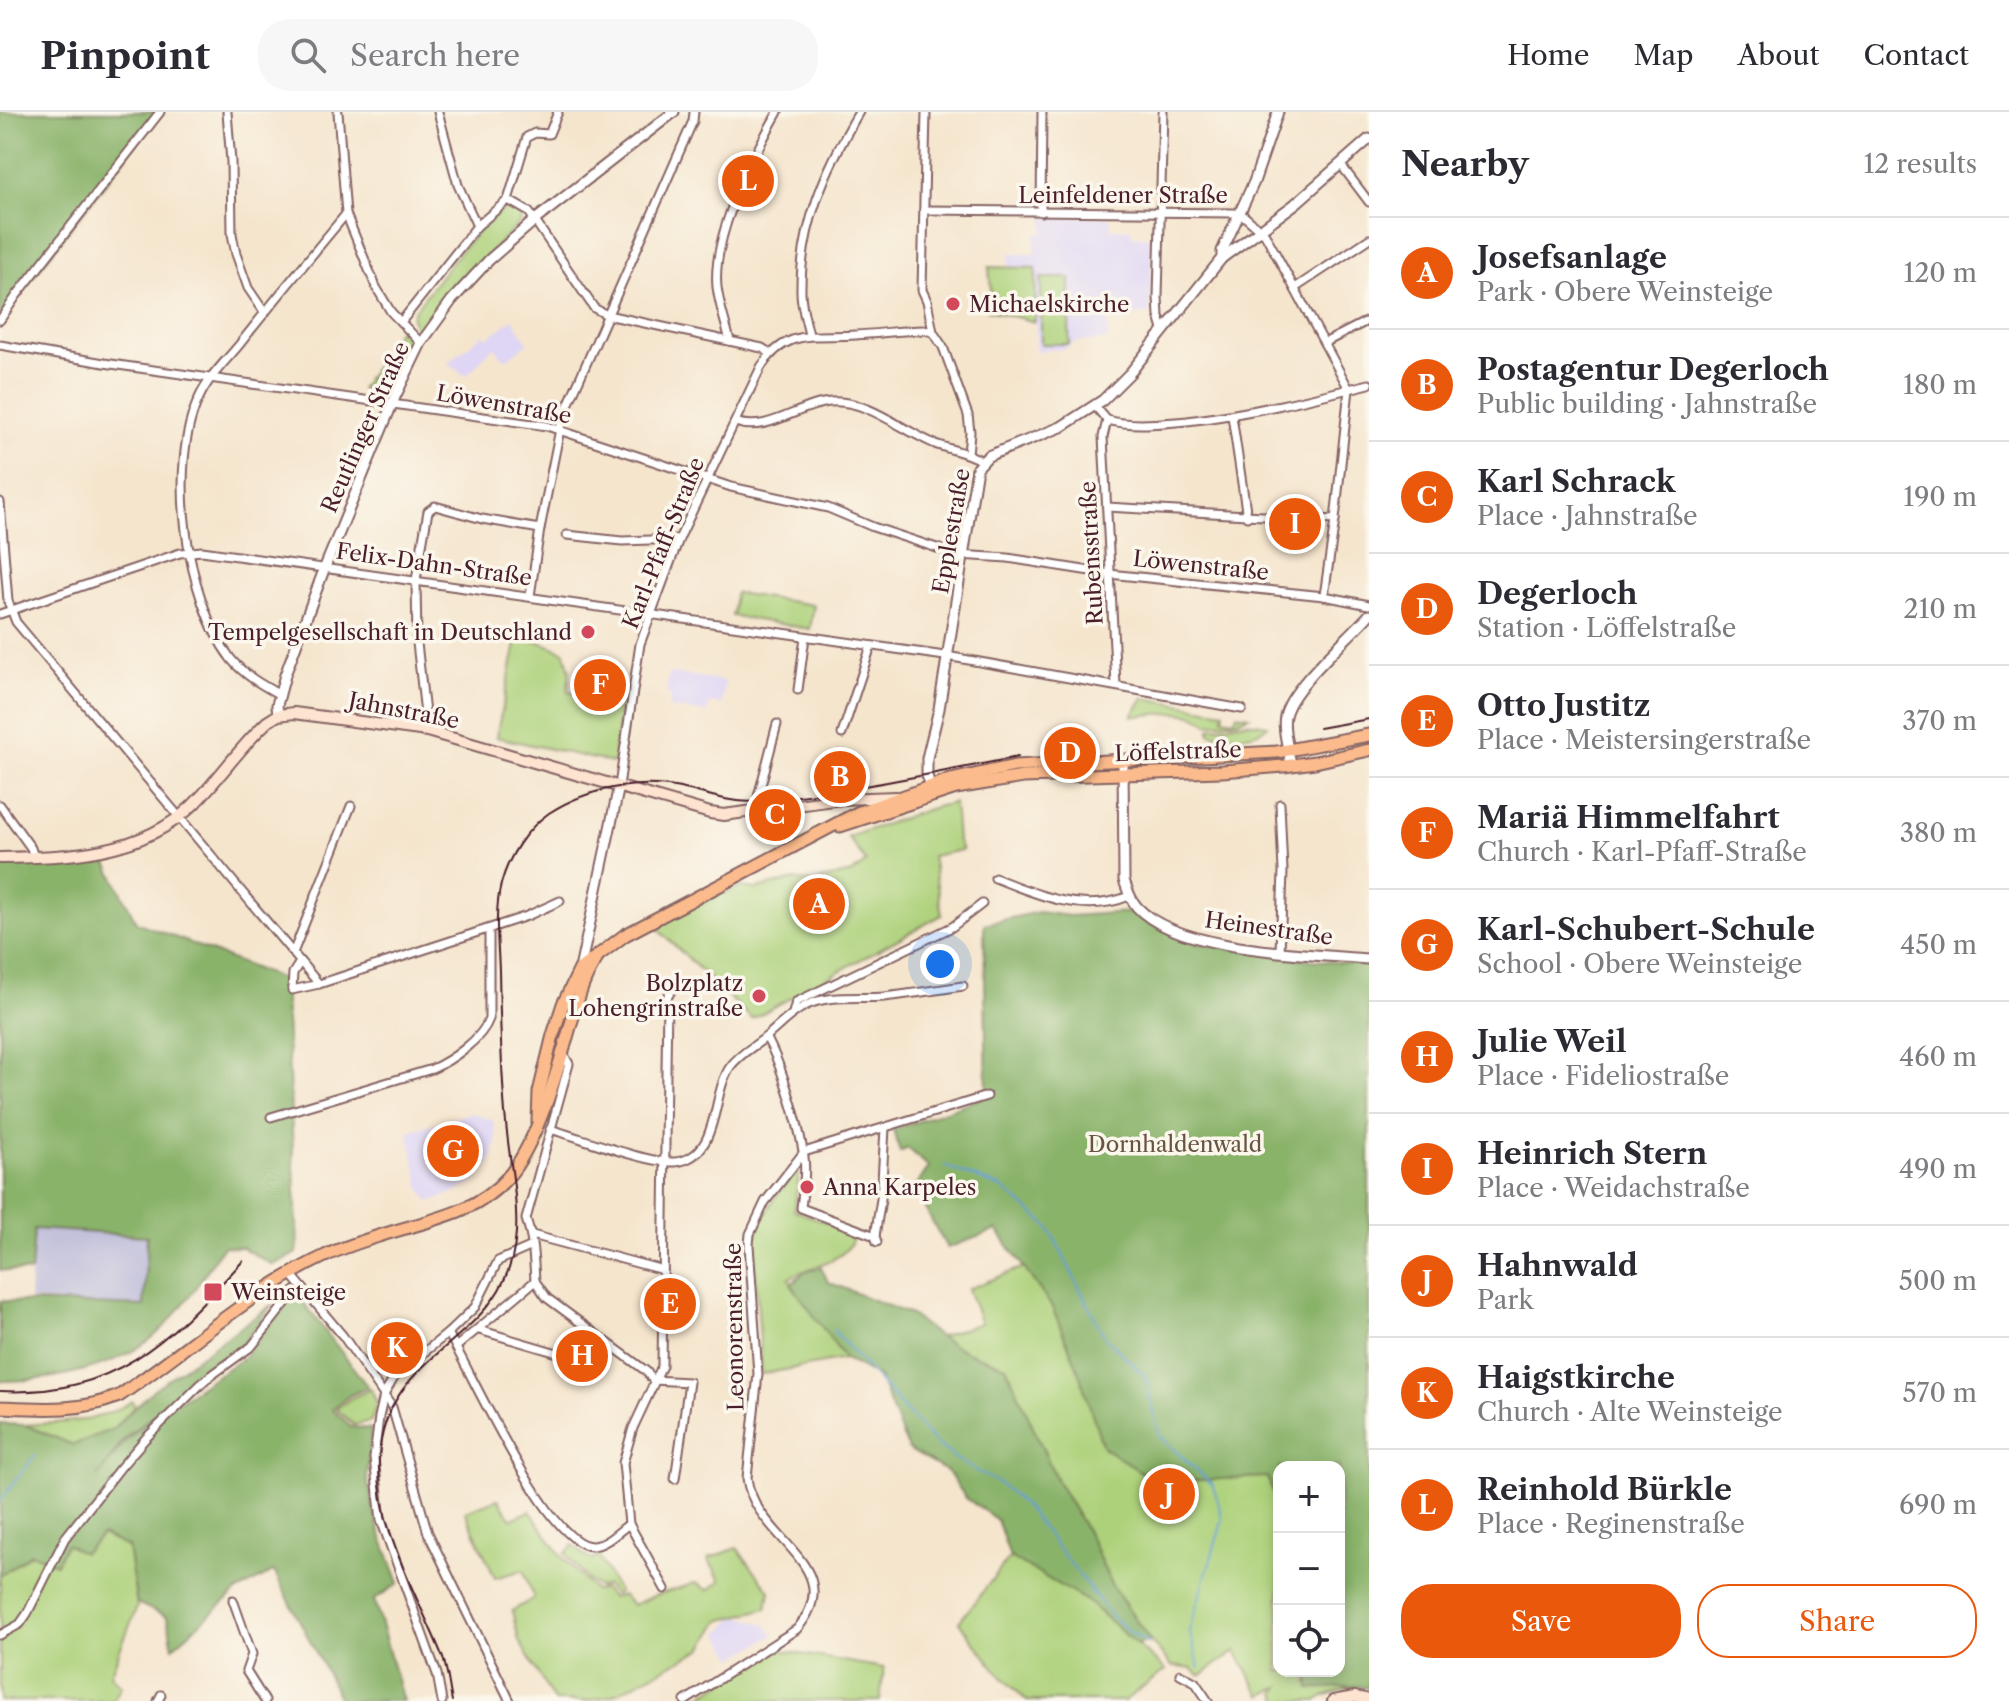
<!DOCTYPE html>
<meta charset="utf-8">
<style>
body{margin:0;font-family:"Libre Caslon Text",serif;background:#f7f7f7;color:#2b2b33}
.controls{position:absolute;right:24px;bottom:24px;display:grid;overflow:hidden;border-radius:16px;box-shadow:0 4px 12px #0003}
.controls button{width:72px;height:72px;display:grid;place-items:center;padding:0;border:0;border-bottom:2px solid #e1e1e2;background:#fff;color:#2b2b33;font:40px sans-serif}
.you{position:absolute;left:940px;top:852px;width:28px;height:28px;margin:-20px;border:6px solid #fff;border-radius:50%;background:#1a73e8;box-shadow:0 0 0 12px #1a73e833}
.badge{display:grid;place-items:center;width:52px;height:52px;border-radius:50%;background:#ea580c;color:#fff;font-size:26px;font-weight:700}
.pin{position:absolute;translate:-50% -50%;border:4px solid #fff;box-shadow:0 2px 8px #0006}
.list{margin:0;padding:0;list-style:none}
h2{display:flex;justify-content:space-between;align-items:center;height:104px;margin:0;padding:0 32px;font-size:34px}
h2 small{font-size:26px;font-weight:400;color:#7c7c81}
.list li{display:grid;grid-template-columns:52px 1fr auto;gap:24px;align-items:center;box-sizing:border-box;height:112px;padding:0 32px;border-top:2px solid #e1e1e2}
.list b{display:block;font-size:30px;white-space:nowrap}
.list p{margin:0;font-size:26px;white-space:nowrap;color:#7c7c81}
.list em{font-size:26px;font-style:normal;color:#7c7c81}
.actions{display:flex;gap:16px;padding:24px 32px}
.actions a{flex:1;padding:18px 0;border:2px solid #ea580c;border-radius:32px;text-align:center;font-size:28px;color:#ea580c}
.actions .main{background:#ea580c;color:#fff}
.icon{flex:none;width:44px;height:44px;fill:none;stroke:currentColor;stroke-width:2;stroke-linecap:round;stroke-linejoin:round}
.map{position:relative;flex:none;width:1369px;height:1589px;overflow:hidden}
header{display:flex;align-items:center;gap:48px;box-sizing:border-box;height:112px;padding:0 40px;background:#fff;border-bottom:2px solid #e1e1e2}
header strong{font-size:38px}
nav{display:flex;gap:44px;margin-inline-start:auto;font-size:28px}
.search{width:560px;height:72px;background:#f7f7f7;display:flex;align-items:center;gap:20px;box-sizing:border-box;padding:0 28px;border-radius:32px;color:#7c7c81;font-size:30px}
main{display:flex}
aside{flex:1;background:#fff}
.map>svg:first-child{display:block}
.built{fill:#dfd5f5}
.industrial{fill:#c3c1db}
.green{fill:#add17a;stroke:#7c7852;stroke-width:2}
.forest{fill:#8ab36a;stroke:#6a694a;stroke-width:2}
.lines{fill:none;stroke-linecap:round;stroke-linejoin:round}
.stream{stroke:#669fd5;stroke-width:2}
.minor-casing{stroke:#866464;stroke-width:11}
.tertiary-casing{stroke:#866464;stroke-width:13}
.secondary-casing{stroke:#866464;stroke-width:14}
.primary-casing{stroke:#866464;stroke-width:15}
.minor{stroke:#fff;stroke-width:7}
.tertiary{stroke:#fff;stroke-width:9}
.secondary{stroke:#fde4d1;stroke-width:10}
.primary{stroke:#fbbb8c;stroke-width:11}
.tram{stroke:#4a1f2b;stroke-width:2}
.poi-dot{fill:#d1495b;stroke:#fbf7ec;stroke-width:3}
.labels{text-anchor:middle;stroke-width:7;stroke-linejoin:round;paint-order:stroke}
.street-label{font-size:22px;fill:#4a1f2b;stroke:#fbf7ec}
.poi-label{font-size:22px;fill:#4a1f2b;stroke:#fbf7ec;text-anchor:start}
.park-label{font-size:22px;fill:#685443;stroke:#fbf7ec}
</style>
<header>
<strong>Pinpoint</strong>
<div class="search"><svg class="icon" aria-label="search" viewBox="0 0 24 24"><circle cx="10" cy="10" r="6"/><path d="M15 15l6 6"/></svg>Search here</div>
<nav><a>Home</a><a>Map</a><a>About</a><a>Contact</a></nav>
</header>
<main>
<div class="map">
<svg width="1369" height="1589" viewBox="0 0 1369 1589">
<rect width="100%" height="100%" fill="#fbf7ec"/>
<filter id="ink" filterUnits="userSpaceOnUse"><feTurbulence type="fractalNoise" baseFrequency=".0125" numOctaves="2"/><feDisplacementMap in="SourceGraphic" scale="16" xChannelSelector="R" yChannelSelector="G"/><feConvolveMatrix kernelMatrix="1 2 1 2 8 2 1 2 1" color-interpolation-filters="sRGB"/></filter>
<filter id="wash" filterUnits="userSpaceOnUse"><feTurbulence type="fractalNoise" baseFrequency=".006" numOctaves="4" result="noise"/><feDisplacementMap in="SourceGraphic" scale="32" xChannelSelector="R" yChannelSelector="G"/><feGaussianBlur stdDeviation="1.8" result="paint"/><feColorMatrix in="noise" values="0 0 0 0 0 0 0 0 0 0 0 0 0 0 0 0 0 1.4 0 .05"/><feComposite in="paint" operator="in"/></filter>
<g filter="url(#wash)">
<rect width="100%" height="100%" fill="#f5e5cd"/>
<g class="built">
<path d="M1044 104 1110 105 1111 117H1132V124L1152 125 1150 202 1108 203V228L1074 230 1065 237 1036 239V156L1009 155V142H1035V122L1044 121Z"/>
<path d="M513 207 528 231 505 248 494 234 466 264 448 251 483 222 487 226Z"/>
<path d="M669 561 725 569 722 593 709 591 707 601 669 596 671 583 666 582Z"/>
<path d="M472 1001 494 1009 496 1031 492 1047 476 1068 456 1080 429 1090 420 1074 408 1019Z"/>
<path d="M742 1505 765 1512 774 1523 735 1546 719 1521 734 1506Z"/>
</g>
<path class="industrial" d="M33 1117 148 1124 144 1195 29 1188Z"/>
<g class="green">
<path d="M511 96 521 105 520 111 443 186 420 220 415 217 412 206 414 199C431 177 486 99 511 96Z"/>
<path d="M989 155 1036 156 1035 210 988 198 991 179Z"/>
<path d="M1041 166H1070L1069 232H1041Z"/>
<path d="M399 217 412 232 391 282 361 277Z"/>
<path d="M735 481 814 493 810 517 732 504Z"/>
<path d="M517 528 540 530 565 540 570 560 568 579 621 585 613 651 496 625Z"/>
<path d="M1144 586 1224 600 1223 606 1234 608 1237 602 1249 604 1237 609 1208 612C1191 594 1155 603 1132 604Z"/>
<path d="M1247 610 1268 613C1258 626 1225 626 1210 621V616Z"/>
<path d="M954 691 957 727 962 738 932 744 942 803 752 907 650 810 741 775 756 777 794 768 811 770 852 761 866 750 848 725 935 695Z"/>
<path d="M796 1060 799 1062 794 1098 853 1121C854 1149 809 1153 789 1166L845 1247 762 1262 754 1135C758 1104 777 1083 796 1060Z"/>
<path d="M1024 1155 1052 1195 1075 1249 1243 1365H1267L1279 1394V1559H1309L1308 1571 1335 1575 1357 1574 1323 1584 1317 1589H1280L1276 1581 1280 1575 1261 1584 1236 1539 1200 1564 1192 1557 1172 1554 1150 1529 1111 1472 1091 1427 1057 1369 1006 1254 966 1240 939 1225 981 1211 968 1177Z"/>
<path d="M371 1277 377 1291 371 1309 354 1313 336 1297 351 1286Z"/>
<path d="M132 1289 135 1294 113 1317 73 1333 25 1313C67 1309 95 1313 132 1289Z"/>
<path d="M498 1387 512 1407 530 1399 563 1446 595 1479 604 1477 612 1486 622 1483 633 1493 653 1484 696 1471 708 1478 721 1469 708 1447 737 1436 770 1479 767 1496 719 1509 702 1537 613 1583 588 1589H554L519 1529 512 1499 534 1486 523 1458 495 1466 465 1399Z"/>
<path d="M101 1423 128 1435 137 1495 110 1563 121 1574 113 1589H0V1464L31 1441 55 1452 67 1431Z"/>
<path d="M573 1433 586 1445 593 1448 598 1443 618 1480 614 1483 606 1473 599 1476 589 1469 565 1442Z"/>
<path d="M1010 1445 1087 1489 1166 1558 1124 1589H1027L1001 1564 959 1510Z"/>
<path d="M779 1538 884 1556 880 1589H691Z"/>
</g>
<g class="forest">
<path d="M0 0H160L0 208Z"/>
<path d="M105 747 136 810 284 868 298 1133 297 1141 273 1153 241 1135 223 1134C204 1163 185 1194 161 1218 124 1255 50 1270 0 1269V1189L144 1194 147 1124 34 1117 31 1160 0 1158V751Z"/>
<path d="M1038 800 1069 804 1131 800 1163 818 1194 831 1311 848 1369 853V1576L1357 1574 1310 1577 1309 1559H1339V1355H1279V1394L1267 1365 1156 1370 1103 1335 1075 1249 1052 1195 997 1118 947 1136 914 1077 929 1055 908 1036 900 1040 893 1018 987 984 984 812Z"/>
<path d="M821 1155 828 1170 911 1203 938 1224 966 1240 1006 1254 1057 1369 1091 1427 1111 1472 1150 1529 1137 1533 1087 1489 1010 1445 997 1408 966 1386 948 1360 908 1337 879 1265 845 1247 791 1172 803 1161Z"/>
<path d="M290 1186H300L368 1275 350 1283 332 1297 351 1315 371 1317 367 1367 377 1412 399 1471 374 1488 403 1589H341L274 1459 236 1480 173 1535 167 1505 137 1491 128 1435 102 1423 83 1441 66 1432 56 1452 31 1441 0 1464V1312L25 1313 73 1333 113 1317 154 1277 273 1192 241 1233 125 1326 97 1365 126 1328 148 1309 243 1246Z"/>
</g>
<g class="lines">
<g class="stream">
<path d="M945 1054 1002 1076 1048 1114 1104 1224 1145 1264 1160 1325 1213 1373 1223 1407 1189 1519 1200 1557"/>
<path d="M833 1218 934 1330 959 1349 1000 1372 1025 1394 1112 1505 1130 1520 1149 1532"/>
<path d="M0 1389 35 1343"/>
</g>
</g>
</g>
<g filter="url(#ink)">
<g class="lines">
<defs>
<g id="minor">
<path d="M227 0 231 50 232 122 236 142 248 176 265 201"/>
<path d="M338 0 346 102 376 175 391 200 421 231"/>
<path d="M438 0 458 73 477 114"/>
<path d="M926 0 922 178 927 189 933 220 943 235 968 303 970 320 968 342"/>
<path d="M1341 53 1369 90"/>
<path d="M508 88 529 100 594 196 607 203 762 236 770 241"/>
<path d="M508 88 527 25 535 21 549 22 558 0"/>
<path d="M926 98 1235 101 1244 104 1265 122 1349 277 1335 408 1324 484"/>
<path d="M1041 100 1042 0"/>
<path d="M1295 176 1369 127"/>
<path d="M0 208 17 183 160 0"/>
<path d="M401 210 477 114 508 88"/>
<path d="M1163 218 1159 204 1158 185 1163 0"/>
<path d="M809 223C806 209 801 194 801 180 800 114 826 56 859 0"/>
<path d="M730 229C726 212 719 193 717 175 712 123 753 44 778 0"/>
<path d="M1324 231 1369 208"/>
<path d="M0 233 104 251 547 314 731 375 828 396 873 415 958 443 1008 446 1109 462 1324 484 1369 493"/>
<path d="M1095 294 1107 308C1133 315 1161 311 1187 309 1249 302 1309 287 1369 272"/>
<path d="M1232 304 1247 405"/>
<path d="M1107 308 1103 325 1116 573"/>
<path d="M735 310C768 322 799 292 831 290 867 287 903 319 935 332 951 338 967 340 982 349"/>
<path d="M0 390 8 489 16 510 319 872"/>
<path d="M1107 395 1335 408"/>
<path d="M567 423 622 429 679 427"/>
<path d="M530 484 540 417 562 307 693 9 694 0"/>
<path d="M0 502 180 441 202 439 952 545 1242 597"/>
<path d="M798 578 805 525"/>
<path d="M280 583C262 573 244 563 231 547 186 489 167 353 199 286 208 266 225 250 239 233 274 189 310 145 346 102"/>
<path d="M427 619 417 531 416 468 428 399 435 394 482 407 540 417"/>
<path d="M842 622 871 534"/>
<path d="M619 674 640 532 679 427 761 255C788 215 815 226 856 223 879 222 901 218 924 218L933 220"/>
<path d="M0 693 31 736 34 745"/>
<path d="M758 698V685L777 612"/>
<path d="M995 766C1037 783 1085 803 1129 784"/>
<path d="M1280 840 1283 759 1280 692"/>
<path d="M293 841 351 694"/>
<path d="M300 850 293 861 292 878 319 872 527 804 560 789"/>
<path d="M793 901 796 890 952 815 982 792"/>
<path d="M766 925C781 951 798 1009 803 1039 807 1058 803 1077 801 1096L875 1124"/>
<path d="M271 1005 432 957C452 948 482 927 489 907V817"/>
<path d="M550 1017C579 1025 649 1052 675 1050 720 1046 711 983 730 955 740 941 754 935 767 924 780 913 790 902 805 894 828 882 859 887 884 885 910 882 937 878 963 874"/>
<path d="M532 1123 663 1158"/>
<path d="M877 1130 875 1124 881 1087 885 1016"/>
<path d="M291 1162 343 1224 392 1295 428 1421 510 1589"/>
<path d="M535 1169C534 1149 533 1126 526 1107L569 952 563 941"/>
<path d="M535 1169 547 1186 646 1259 653 1268"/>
<path d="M479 1218 598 1253 607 1250"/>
<path d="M448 1221C471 1259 548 1434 592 1434 605 1434 619 1419 629 1412"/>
<path d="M456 1235 535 1169"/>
<path d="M653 1268 689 1270 675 1367"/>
<path d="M665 1477 629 1412 623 1351 633 1316 662 1254 667 886 672 877"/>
<path d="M233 1488 252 1542 246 1559 265 1589"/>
<path d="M0 1523 20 1512 27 1502 65 1426 120 1356 145 1327 205 1268 252 1234 295 1179"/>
<path d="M1180 1562 1195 1570 1208 1589"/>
<path d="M158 1589 161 1583"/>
<path d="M442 1589 437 1562 381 1408 374 1346 379 1305 384 1283 395 1264 448 1221 475 1195 498 1149 530 1135"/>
<path d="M685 1589 797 1517C851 1454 754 1427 747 1366L758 1262 749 1133 750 1122 765 1090 804 1040 987 984"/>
</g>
<g id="tertiary">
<path d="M1222 146 1295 92 1369 27"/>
<path d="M278 603 277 593 285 563 325 455 395 285 421 231 452 188 489 148 535 108 674 0"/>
<path d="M1123 648 1124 768C1127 777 1130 787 1137 795 1178 840 1310 842 1369 847"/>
<path d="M1291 653C1289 638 1282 618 1285 604 1291 575 1348 527 1369 503"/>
<path d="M933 680 927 664V646L939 597 977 356 988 344 1061 315 1103 288 1130 261 1222 146V139L1254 70 1278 0"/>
<path d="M580 857 619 674"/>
</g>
<g id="secondary">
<path d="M0 746C67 745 142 743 193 693 219 667 240 635 267 610L278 603 294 601 427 619 710 701 724 703 841 687 896 685"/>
<path d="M1333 1589 1355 1585 1369 1588"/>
</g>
<g id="primary">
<path d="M840 714 956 676 1023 665 1222 659 1284 654 1315 650 1369 638"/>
<path d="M538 1009 539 980 553 923 563 892 580 857 625 823 857 701 946 669 1015 654 1277 640 1369 623"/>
<path d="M0 1295C42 1297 80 1300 119 1284 187 1238 250 1179 325 1144 343 1135 363 1129 382 1123 425 1109 476 1102 507 1066 536 1034 558 958 570 915 577 892 582 868 596 848"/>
</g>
</defs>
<use href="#minor" class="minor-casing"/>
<use href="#tertiary" class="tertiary-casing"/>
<use href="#secondary" class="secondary-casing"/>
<use href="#primary" class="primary-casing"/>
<use href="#minor" class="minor"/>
<use href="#tertiary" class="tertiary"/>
<use href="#secondary" class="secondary"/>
<use href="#primary" class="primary"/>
<g class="tram">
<path d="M1319 616 1369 607"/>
<path d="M0 1279C117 1285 169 1227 243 1149"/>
<path d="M452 1589C449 1575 448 1560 443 1546 418 1483 376 1418 379 1347 384 1232 510 1234 516 1120 518 1084 509 1047 506 1011 501 961 500 910 499 859 498 830 494 800 501 772 508 745 526 717 549 701 589 675 643 666 689 678 713 684 735 692 760 689 847 679 932 662 1018 645"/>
</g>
</g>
</g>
<g class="poi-dot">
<circle cx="953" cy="192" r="8"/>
<circle cx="588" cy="520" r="8"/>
<circle cx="759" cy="884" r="8"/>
<circle cx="807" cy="1075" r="8"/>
<rect x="203" y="1170" width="20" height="20" rx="4"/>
</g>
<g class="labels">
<g class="street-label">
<text x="1123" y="91">Leinfeldener Straße</text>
<text transform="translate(504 292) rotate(10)" y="8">Löwenstraße</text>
<text transform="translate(365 315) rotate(-66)" y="8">Reutlinger Straße</text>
<text transform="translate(951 419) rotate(-80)" y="8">Epplestraße</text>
<text transform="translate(663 431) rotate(-68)" y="8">Karl-Pfaff-Straße</text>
<text transform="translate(1091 441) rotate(-93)" y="8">Rubensstraße</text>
<text transform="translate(434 452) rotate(8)" y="8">Felix-Dahn-Straße</text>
<text transform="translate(1201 453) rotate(6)" y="8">Löwenstraße</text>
<text transform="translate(404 598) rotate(11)" y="8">Jahnstraße</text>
<text transform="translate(1178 639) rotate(-2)" y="8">Löffelstraße</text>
<text transform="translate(1269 816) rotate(8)" y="8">Heinestraße</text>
<text transform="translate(734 1215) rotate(-91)" y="8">Leonorenstraße</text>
</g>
<g class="poi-label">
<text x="969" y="200">Michaelskirche</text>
<text x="572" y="528" text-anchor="end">Tempelgesellschaft in Deutschland</text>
<text x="743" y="879" text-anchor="end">Bolzplatz<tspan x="743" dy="25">Lohengrinstraße</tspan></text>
<text x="823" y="1083">Anna Karpeles</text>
<text x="231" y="1188">Weinsteige</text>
</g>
<g class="park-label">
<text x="1175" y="1040">Dornhaldenwald</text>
</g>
</g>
</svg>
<div class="controls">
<button>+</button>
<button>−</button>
<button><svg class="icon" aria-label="locate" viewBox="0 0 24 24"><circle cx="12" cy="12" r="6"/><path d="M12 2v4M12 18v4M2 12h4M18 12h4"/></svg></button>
</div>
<div class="you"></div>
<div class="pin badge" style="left:819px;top:792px">A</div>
<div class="pin badge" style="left:840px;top:665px">B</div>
<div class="pin badge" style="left:775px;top:703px">C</div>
<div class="pin badge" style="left:1070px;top:641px">D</div>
<div class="pin badge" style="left:670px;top:1192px">E</div>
<div class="pin badge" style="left:600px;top:573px">F</div>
<div class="pin badge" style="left:453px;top:1039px">G</div>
<div class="pin badge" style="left:582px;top:1244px">H</div>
<div class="pin badge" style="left:1295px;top:412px">I</div>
<div class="pin badge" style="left:1169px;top:1382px">J</div>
<div class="pin badge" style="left:397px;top:1236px">K</div>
<div class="pin badge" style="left:748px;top:69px">L</div>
</div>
<aside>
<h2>Nearby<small>12 results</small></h2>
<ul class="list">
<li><span class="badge">A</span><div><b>Josefsanlage</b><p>Park · Obere Weinsteige</p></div><em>120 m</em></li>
<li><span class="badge">B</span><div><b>Postagentur Degerloch</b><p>Public building · Jahnstraße</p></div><em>180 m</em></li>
<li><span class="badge">C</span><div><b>Karl Schrack</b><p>Place · Jahnstraße</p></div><em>190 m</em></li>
<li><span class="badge">D</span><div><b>Degerloch</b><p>Station · Löffelstraße</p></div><em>210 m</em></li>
<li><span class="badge">E</span><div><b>Otto Justitz</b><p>Place · Meistersingerstraße</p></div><em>370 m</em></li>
<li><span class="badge">F</span><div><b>Mariä Himmelfahrt</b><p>Church · Karl-Pfaff-Straße</p></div><em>380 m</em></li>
<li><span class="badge">G</span><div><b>Karl-Schubert-Schule</b><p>School · Obere Weinsteige</p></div><em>450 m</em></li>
<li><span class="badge">H</span><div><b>Julie Weil</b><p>Place · Fideliostraße</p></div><em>460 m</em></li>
<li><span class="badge">I</span><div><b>Heinrich Stern</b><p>Place · Weidachstraße</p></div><em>490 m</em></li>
<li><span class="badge">J</span><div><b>Hahnwald</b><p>Park</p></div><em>500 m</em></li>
<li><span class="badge">K</span><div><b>Haigstkirche</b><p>Church · Alte Weinsteige</p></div><em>570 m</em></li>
<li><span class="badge">L</span><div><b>Reinhold Bürkle</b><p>Place · Reginenstraße</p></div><em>690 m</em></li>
</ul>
<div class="actions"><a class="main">Save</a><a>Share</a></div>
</aside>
</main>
